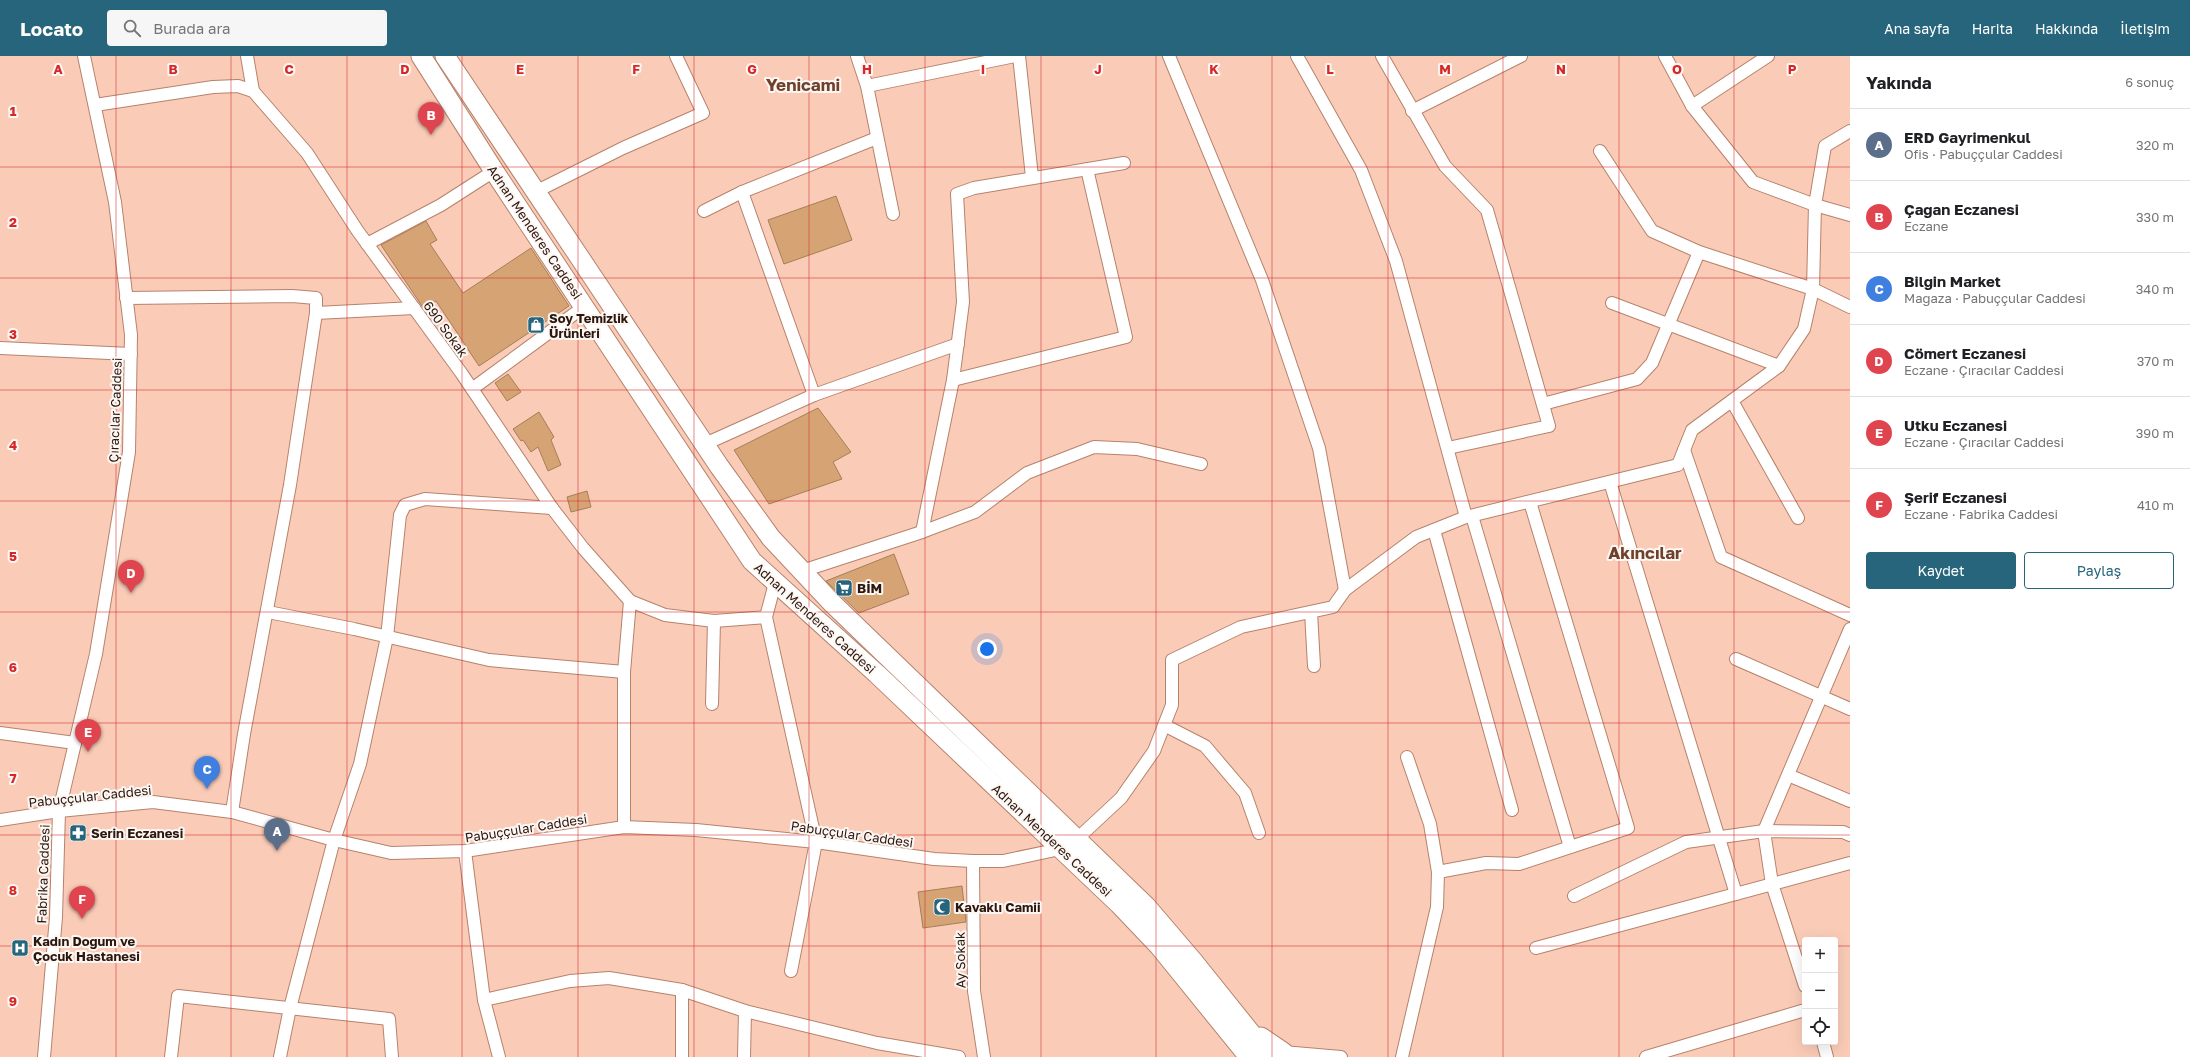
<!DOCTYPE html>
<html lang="tr">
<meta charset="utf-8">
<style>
body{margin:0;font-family:"Golos Text",sans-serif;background:#f6f6f6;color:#202124}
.controls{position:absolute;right:12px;bottom:12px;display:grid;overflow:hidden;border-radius:4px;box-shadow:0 4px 16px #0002}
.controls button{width:36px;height:36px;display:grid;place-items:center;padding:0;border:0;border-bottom:1px solid #e0e0e0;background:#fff;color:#202124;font:20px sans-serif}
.you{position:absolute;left:987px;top:593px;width:14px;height:14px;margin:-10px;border:3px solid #fff;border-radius:50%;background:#1a73e8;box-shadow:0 0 0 6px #1a73e833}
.badge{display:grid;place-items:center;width:26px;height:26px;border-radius:50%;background:#26657b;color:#fff;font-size:13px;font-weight:700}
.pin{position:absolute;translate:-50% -33px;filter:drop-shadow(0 1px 2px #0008)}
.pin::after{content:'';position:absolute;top:21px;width:14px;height:12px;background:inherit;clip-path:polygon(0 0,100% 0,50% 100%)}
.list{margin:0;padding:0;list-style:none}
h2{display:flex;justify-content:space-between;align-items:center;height:52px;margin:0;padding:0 16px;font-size:17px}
h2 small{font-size:13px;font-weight:400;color:#757577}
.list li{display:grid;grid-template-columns:26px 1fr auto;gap:12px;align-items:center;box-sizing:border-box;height:72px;padding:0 16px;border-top:1px solid #e0e0e0}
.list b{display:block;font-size:15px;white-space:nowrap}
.list p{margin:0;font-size:13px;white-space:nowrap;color:#757577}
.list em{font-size:13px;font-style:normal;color:#757577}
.actions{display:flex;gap:8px;padding:12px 16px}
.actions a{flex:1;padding:9px 0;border:1px solid #26657b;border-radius:4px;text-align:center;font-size:14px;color:#26657b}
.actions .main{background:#26657b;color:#fff}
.icon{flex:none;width:22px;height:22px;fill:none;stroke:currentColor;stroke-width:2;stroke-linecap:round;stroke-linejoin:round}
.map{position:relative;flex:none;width:1850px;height:1001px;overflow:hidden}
header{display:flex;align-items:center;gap:24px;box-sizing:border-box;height:56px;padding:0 20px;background:#26657b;color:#fff}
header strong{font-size:19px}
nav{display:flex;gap:22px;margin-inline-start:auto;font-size:14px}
.search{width:280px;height:36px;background:#f6f6f6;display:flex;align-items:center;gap:10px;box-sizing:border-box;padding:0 14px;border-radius:4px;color:#757577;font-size:15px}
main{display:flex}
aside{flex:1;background:#fff}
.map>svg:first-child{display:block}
.building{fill:#d6a474;stroke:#a67e57}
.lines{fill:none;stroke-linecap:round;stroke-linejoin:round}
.street-casing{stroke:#b7826b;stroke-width:14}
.primary-casing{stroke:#b7826b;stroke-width:21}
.street{stroke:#fff;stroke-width:12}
.primary{stroke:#fff;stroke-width:19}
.grid{fill:none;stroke:#d62828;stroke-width:1;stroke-opacity:0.55}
.labels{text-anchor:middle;stroke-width:4;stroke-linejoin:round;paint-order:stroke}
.street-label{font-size:13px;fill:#2c170e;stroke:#fdf7f4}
.poi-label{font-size:13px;font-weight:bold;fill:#2c170e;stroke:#fdf7f4;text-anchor:start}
.district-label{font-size:17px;font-weight:bold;fill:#6f402b;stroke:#fdf7f4}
.grid-label{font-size:13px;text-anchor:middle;font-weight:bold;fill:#d62828;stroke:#fdf7f4;stroke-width:4;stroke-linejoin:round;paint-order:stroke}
</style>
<header>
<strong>Locato</strong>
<div class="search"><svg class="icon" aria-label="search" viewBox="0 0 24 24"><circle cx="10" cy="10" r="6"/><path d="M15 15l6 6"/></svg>Burada ara</div>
<nav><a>Ana sayfa</a><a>Harita</a><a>Hakkında</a><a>İletişim</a></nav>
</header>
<main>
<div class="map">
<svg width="1850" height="1001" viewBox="0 0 1850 1001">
<rect width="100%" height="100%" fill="#faccb8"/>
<g class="building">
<path d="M836 140 852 184 784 208 768 164Z"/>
<path d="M426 165 437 184 430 188 463 237 531 192 569 250 479 310 436 245 424 253 381 189Z"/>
<path d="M508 318 521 336 507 345 495 327Z"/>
<path d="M818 352 851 396 833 406 842 423 769 448 734 394Z"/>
<path d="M539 356 554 381 551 384 561 409 548 415 538 391 531 396 523 384 521 385 513 373Z"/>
<path d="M587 435 591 451 571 456 567 441Z"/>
<path d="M894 498 909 538 859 557 826 525Z"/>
<path d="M962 830 966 866 923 872 918 836Z"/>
</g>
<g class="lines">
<defs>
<g id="street">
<path d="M247 0 253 35"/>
<path d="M857 0 867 30 893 158"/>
<path d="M1019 0 1032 121"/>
<path d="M1169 0 1262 224 1319 392 1345 534"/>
<path d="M1297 0 1361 114 1396 205 1466 461"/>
<path d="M1382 0 1445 110 1487 154 1549 370 1448 392"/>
<path d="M1665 0 1692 50 1753 126 1815 149 1850 159"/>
<path d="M867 30 1015 0"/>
<path d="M95 49 213 31 238 30 253 35 307 97 357 174 462 318 552 452 583 492 630 545 665 559 714 565 766 561"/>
<path d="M1692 50 1768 0"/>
<path d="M1412 55 1521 0"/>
<path d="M1600 95 1652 175 1699 196 1813 233 1850 251"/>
<path d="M535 136 623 92 703 57 676 0"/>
<path d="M742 136 814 339"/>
<path d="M704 155 742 136 877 82"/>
<path d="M367 188 441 149 494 115"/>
<path d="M126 242 292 240 316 242V257L290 429 244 678 232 756"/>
<path d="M1612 247 1779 310"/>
<path d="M316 257 414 252"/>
<path d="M0 292 131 298"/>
<path d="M953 324 1126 281 1087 113"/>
<path d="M472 333 585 250"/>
<path d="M1732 345 1798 462"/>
<path d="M1543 348 1637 323 1652 307 1699 196"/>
<path d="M705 388 814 339 958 288"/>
<path d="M1684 394 1721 501 1850 559"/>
<path d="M1610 426 1736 838"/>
<path d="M1472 460 1570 791"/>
<path d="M1434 474 1512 754"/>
<path d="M922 476 953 324 963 246 957 138 974 132 1124 107"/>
<path d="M802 515 922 476 975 456 1027 417 1094 391 1137 393 1201 408"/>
<path d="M775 527 766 561 816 786 791 915"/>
<path d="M268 556 354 573 489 604 624 616"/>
<path d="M1311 556 1314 610"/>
<path d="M1736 603 1850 653"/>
<path d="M712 648 714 565"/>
<path d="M1164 669 1205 690 1245 737 1259 777"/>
<path d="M0 677 75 687"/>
<path d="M1788 719 1850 745"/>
<path d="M0 764 59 755 153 746 232 756 334 784 391 797 465 795 624 771 696 774 816 786 934 803 973 805H1003L1060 793"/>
<path d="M624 771V616L630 545"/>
<path d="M1077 783 1121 742 1154 695 1172 649V604L1241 571 1333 551 1345 534 1416 481 1466 461 1678 409 1692 374 1779 310 1804 273 1813 233 1815 149 1825 90 1850 75"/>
<path d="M465 795 484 944 499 1001"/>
<path d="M973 805 974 935 984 1001"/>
<path d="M1438 816 1486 807 1519 808 1628 772 1530 446"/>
<path d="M1574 840 1686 786 1764 775 1843 776 1850 779"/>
<path d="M1536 892 1850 807"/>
<path d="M1805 930 1772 828 1764 775 1850 573"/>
<path d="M484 944 570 925 609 922 682 934 745 955 877 987 959 1001"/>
<path d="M1823 986 1827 1001"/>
<path d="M1283 996 1341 1001"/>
<path d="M44 1001 56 861 59 755 96 598 129 396 131 279 115 146 84 0"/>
<path d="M171 1001 178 940 389 963 392 1001"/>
<path d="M280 1001 290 952 334 784 360 708 387 581 400 459 405 449 425 443 552 452"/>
<path d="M682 1001V934"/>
<path d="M744 1001 745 955"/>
<path d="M1402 1001 1437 851 1438 816 1430 768 1407 701"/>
<path d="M1646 1001 1805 954"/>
</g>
<g id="primary">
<path d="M421 0 494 115 752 505 877 618 1119 848 1159 890 1249 1001"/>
<path d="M445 0 719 410 771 482 832 547 1146 850 1193 905 1270 1001"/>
<path d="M1261 981 1283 996 1287 1001"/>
</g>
</defs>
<use href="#street" class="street-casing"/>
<use href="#primary" class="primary-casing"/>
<use href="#street" class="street"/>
<use href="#primary" class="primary"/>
</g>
<path class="grid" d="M116 0V1001M231 0V1001M347 0V1001M462 0V1001M578 0V1001M694 0V1001M809 0V1001M925 0V1001M1041 0V1001M1156 0V1001M1272 0V1001M1388 0V1001M1503 0V1001M1619 0V1001M1734 0V1001M0 111H1850M0 222H1850M0 334H1850M0 445H1850M0 556H1850M0 667H1850M0 779H1850M0 890H1805M1835 890H1850"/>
<defs>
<symbol id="shop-square" viewBox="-11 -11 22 22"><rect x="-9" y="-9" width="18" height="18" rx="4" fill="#26657b" stroke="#fdf7f4"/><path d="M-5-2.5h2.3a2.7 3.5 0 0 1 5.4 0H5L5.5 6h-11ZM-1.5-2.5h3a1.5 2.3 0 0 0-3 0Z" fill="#fff"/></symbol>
<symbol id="supermarket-square" viewBox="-11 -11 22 22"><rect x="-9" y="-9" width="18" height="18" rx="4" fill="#26657b" stroke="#fdf7f4"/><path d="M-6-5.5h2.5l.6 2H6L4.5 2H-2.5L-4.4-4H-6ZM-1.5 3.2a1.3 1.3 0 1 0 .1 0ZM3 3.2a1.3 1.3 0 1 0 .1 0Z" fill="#fff"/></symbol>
<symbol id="pharmacy-square" viewBox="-11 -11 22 22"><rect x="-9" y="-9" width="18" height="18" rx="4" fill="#26657b" stroke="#fdf7f4"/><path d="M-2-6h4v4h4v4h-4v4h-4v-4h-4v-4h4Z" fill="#fff"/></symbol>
<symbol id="mosque-square" viewBox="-11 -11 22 22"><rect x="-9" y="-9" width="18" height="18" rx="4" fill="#26657b" stroke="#fdf7f4"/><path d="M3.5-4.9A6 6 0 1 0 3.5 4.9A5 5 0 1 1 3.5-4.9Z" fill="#fff"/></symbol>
<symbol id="hospital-square" viewBox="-11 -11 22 22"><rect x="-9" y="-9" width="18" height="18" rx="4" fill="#26657b" stroke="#fdf7f4"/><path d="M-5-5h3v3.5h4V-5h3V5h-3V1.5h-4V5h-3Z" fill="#fff"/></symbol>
</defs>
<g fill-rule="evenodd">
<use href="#shop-square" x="526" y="259" width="20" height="20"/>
<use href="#supermarket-square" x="834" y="522" width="20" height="20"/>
<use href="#pharmacy-square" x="68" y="767" width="20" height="20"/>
<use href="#mosque-square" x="932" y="841" width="20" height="20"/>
<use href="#hospital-square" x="10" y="882" width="20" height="20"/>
</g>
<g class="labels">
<g class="street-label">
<text transform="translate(535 176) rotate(56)" y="5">Adnan Menderes Caddesi</text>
<text transform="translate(446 273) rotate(54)" y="5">690 Sokak</text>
<text transform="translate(115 354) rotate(-88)" y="5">Çıracılar Caddesi</text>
<text transform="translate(815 562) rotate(42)" y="5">Adnan Menderes Caddesi</text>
<text transform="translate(90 740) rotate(-6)" y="5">Pabuççular Caddesi</text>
<text transform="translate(526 772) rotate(-9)" y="5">Pabuççular Caddesi</text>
<text transform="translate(852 778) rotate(8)" y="5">Pabuççular Caddesi</text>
<text transform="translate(1052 784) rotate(43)" y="5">Adnan Menderes Caddesi</text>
<text transform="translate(43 818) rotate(-88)" y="5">Fabrika Caddesi</text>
<text transform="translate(960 904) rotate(-91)" y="5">Ay Sokak</text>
</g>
<g class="poi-label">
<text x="549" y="267">Soy Temizlik<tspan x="549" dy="15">Ürünleri</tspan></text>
<text x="857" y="537">BİM</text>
<text x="91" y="782">Serin Eczanesi</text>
<text x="955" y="856">Kavaklı Camii</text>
<text x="33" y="890">Kadın Doğum ve<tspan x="33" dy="15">Çocuk Hastanesi</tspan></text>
</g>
<g class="district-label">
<text x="803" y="35">Yenicami</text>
<text x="1645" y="503">Akıncılar</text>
</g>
</g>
<g class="grid-label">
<text x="58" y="18">A</text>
<text x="173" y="18">B</text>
<text x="289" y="18">C</text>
<text x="405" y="18">D</text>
<text x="520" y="18">E</text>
<text x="636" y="18">F</text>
<text x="752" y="18">G</text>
<text x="867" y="18">H</text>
<text x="983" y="18">I</text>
<text x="1098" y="18">J</text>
<text x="1214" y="18">K</text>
<text x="1330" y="18">L</text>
<text x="1445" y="18">M</text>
<text x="1561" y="18">N</text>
<text x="1677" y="18">O</text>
<text x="1792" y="18">P</text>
<text x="13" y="60">1</text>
<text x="13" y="171">2</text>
<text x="13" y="283">3</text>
<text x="13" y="394">4</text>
<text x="13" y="505">5</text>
<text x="13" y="616">6</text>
<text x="13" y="727">7</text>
<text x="13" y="839">8</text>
<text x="13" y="950">9</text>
</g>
</svg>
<div class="controls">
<button>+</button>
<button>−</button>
<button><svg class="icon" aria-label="locate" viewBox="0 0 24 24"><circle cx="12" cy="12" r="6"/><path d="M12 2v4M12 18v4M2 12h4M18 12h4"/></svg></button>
</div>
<div class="you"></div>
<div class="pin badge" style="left:277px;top:795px;background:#5c6f8a">A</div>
<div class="pin badge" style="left:431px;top:79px;background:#e0444e">B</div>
<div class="pin badge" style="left:207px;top:733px;background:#3f7fe0">C</div>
<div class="pin badge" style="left:131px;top:537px;background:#e0444e">D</div>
<div class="pin badge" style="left:88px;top:696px;background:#e0444e">E</div>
<div class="pin badge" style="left:82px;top:863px;background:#e0444e">F</div>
</div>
<aside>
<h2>Yakında<small>6 sonuç</small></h2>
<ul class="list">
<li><span class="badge" style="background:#5c6f8a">A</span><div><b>ERD Gayrimenkul</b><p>Ofis · Pabuççular Caddesi</p></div><em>320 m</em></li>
<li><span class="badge" style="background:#e0444e">B</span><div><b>Çağan Eczanesi</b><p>Eczane</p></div><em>330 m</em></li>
<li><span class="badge" style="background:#3f7fe0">C</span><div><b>Bilgin Market</b><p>Mağaza · Pabuççular Caddesi</p></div><em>340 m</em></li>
<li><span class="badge" style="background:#e0444e">D</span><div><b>Cömert Eczanesi</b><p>Eczane · Çıracılar Caddesi</p></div><em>370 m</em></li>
<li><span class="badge" style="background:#e0444e">E</span><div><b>Utku Eczanesi</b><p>Eczane · Çıracılar Caddesi</p></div><em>390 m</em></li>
<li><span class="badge" style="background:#e0444e">F</span><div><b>Şerif Eczanesi</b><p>Eczane · Fabrika Caddesi</p></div><em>410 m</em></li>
</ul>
<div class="actions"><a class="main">Kaydet</a><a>Paylaş</a></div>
</aside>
</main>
